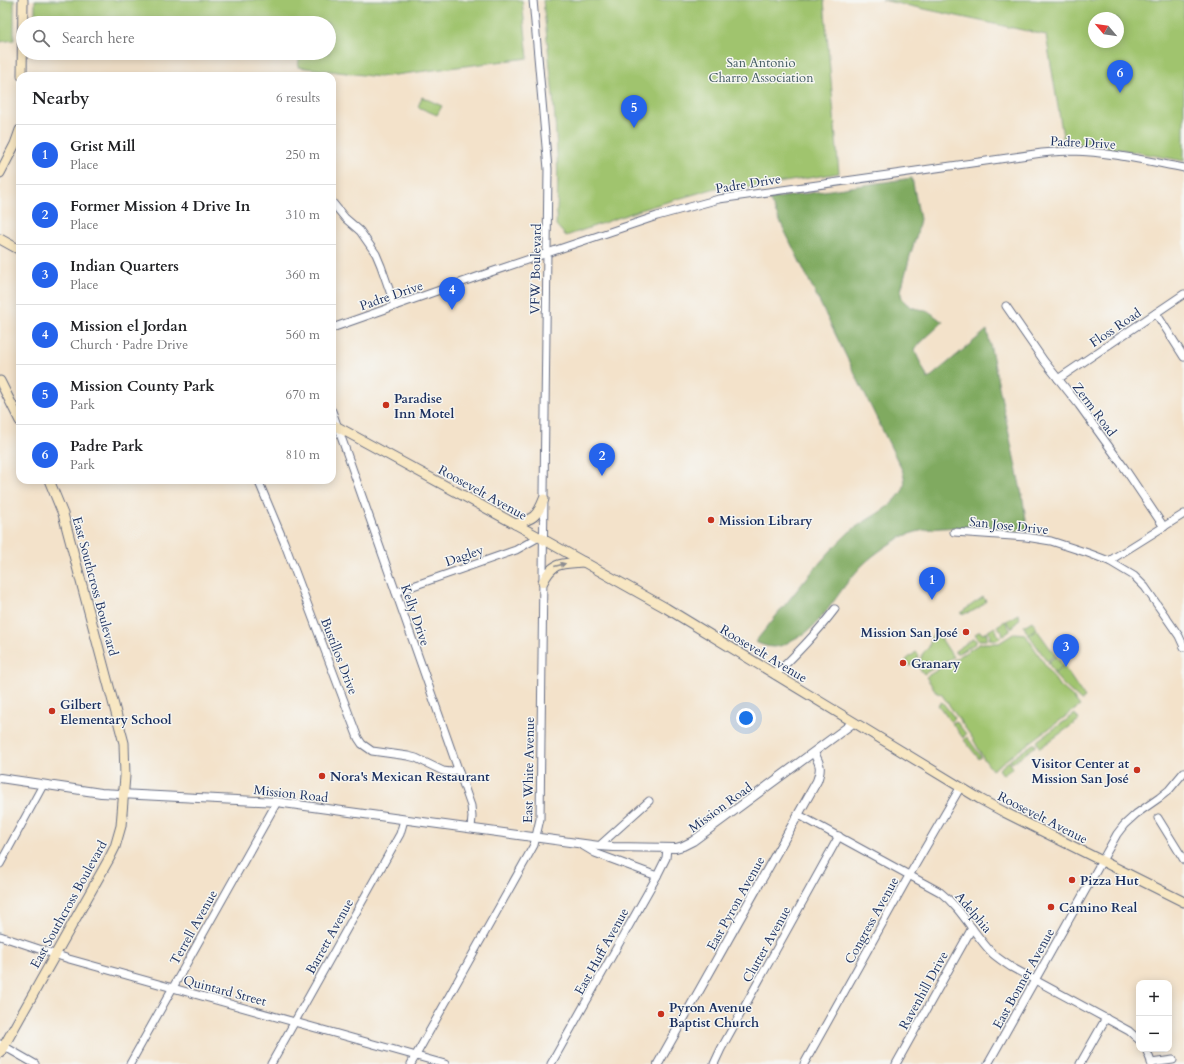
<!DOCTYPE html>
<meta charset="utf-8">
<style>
body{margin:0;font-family:Cardo,serif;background:#f2f2f2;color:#202124}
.controls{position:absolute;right:12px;bottom:12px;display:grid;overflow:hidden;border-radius:8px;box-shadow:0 2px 10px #0003}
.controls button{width:36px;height:36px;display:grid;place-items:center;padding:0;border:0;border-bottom:1px solid #e0e0e0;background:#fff;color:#202124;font:20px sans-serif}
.compass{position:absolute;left:1088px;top:12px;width:36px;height:36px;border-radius:50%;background:#fff;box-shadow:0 2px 10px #0003;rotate:299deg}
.you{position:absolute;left:746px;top:718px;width:14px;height:14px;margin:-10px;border:3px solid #fff;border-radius:50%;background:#1a73e8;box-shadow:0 0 0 6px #1a73e833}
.badge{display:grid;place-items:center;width:26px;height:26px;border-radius:50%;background:#2563eb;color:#fff;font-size:13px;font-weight:700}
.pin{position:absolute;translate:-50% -33px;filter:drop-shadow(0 1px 2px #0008)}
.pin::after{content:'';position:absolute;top:21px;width:14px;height:12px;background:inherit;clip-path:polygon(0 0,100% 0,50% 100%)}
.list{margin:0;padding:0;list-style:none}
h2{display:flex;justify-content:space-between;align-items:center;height:52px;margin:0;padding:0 16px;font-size:17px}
h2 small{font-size:13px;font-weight:400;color:#757577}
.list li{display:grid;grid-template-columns:26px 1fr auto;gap:12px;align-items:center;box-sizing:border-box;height:60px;padding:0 16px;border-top:1px solid #e0e0e0}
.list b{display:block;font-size:15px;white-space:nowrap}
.list p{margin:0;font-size:13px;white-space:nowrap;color:#757577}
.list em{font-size:13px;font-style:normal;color:#757577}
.icon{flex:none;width:22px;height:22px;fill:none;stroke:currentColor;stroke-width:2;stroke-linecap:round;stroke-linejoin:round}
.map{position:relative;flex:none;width:1184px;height:1064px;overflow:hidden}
.search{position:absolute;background:#fff;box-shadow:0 2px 10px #0003;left:16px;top:16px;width:320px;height:44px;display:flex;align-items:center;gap:10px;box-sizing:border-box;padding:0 14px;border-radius:22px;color:#757577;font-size:15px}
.panel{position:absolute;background:#fff;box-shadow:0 2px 10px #0003;left:16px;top:72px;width:320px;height:412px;border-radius:12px}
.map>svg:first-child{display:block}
.green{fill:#a0c46e;stroke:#5e7a66;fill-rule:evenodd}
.forest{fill:#80aa61;stroke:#4e6c60}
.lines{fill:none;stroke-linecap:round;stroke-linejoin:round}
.minor-casing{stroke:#676e84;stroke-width:9}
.tertiary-casing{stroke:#676e84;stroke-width:10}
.secondary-casing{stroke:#676e84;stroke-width:11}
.minor{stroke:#fff;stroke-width:7}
.tertiary{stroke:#fff;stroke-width:8}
.secondary{stroke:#f8e7c3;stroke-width:9}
.oneway{fill:#8a8b90}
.poi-dot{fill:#c8321e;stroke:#f6f6f2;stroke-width:1.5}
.labels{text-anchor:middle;stroke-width:3;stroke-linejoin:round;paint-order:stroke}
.park-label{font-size:13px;fill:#435c63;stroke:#f6f6f2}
.street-label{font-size:13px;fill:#1b2f5e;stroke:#f6f6f2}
.poi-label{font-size:13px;font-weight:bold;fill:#1b2f5e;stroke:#f6f6f2;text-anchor:start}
</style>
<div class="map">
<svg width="1184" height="1064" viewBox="0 0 1184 1064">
<rect width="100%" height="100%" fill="#f6f6f2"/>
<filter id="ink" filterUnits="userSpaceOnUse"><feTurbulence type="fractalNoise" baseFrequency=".025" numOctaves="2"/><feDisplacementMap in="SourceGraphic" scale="8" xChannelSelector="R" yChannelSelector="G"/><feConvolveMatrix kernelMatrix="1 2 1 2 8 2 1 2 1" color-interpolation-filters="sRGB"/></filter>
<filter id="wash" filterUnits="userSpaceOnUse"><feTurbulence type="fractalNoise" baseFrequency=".012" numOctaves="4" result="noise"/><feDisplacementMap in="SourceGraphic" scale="16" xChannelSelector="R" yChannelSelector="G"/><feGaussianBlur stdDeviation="0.9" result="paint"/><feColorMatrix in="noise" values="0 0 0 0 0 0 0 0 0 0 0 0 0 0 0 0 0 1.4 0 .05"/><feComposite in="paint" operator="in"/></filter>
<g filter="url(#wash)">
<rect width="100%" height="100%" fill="#f3e2ca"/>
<g class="green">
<path d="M0 0H14V40L0 42Z"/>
<path d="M35 0H522L528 58 379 77 298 67 300 53H329V23H72L35 21Z"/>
<path d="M543 0H824L839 173 741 189 737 182 646 208 566 236 556 225C562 151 550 73 543 0Z"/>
<path d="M882 0H1184V161L1097 145 1064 143 1046 35ZM1094 18H1118V42H1094Z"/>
<path d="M422 97 442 106 437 115 418 107Z"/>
<path d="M983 597 986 601C981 608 968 615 960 613Z"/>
<path d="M1018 614 1020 618 1013 627H1011L1006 621Z"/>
<path d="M1005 621 1010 629V631L1003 636 1002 632 997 626Z"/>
<path d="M1032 621 1037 629 1029 634 1026 631 1024 626Z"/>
<path d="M995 627 998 635 1001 637 997 640 989 639 990 633 988 631Z"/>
<path d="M1037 630 1055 655 1047 661 1029 635Z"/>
<path d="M980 631 982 634 987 632V639L986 640H979L975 634Z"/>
<path d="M937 632 953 657 924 674 919 668 918 665 923 653 929 647 931 637Z"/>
<path d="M1015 633 1025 634 1058 684 1072 696 1080 706 992 770 984 759 973 739 942 695 937 693 926 677 979 644 983 643H999Z"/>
<path d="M974 638 976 641V643L959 653H955V651Z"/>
<path d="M916 652 919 655 917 661 910 666 906 660Z"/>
<path d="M1056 656 1063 666 1054 673 1048 662Z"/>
<path d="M1064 667 1085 698 1081 701C1072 692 1062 685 1055 675V673Z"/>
<path d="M942 702 955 718 951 722 938 705Z"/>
<path d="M1075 714 1079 720 1040 748 1037 743 1038 740Z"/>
<path d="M956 721 966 734 963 738 952 723Z"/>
<path d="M967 737 980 755 981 757 979 759 964 740Z"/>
<path d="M1033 744H1035L1036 746 1012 763 1010 760Z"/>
<path d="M1009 761 1013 768 1003 775 999 769Z"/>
</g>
<path class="forest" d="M912 178 920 219 917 234 910 256 901 291C900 300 909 308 919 309 922 310 925 309 928 311 933 314 938 319 943 322L914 349 928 379 987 330 1023 500 1028 532C990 530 940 521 904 536 892 541 867 559 858 570 840 589 828 614 808 631 804 635 797 637 792 640 786 644 780 647 773 647 766 647 761 644 755 642 770 623 786 604 801 585 816 567 831 549 848 533 865 519 888 511 901 493 906 485 905 478 902 470L769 199Z"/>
</g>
<g filter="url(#ink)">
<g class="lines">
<defs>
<g id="minor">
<path d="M332 202 345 218 360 231 376 254 381 266 395 306"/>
<path d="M1006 306 1044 361 1079 405 1123 466 1164 527"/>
<path d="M1156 313 1184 357"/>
<path d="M332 328 491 272 657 216 719 199 1042 153C1052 152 1062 151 1073 151 1110 152 1147 161 1184 168"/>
<path d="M1058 379 1184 294"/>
<path d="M332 411 471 806 472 817 471 828"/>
<path d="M258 480 284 542 358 738 362 744 372 751 408 756 416 758 443 771 450 772 458 769"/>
<path d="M954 532 1026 537 1051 541 1088 553 1109 561 1134 576 1145 587 1179 636 1184 647"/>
<path d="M1109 561 1184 514"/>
<path d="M396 592 516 550 539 537"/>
<path d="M775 675C796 654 817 633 835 609"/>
<path d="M799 815 940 892C962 909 974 935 993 954 999 959 1005 963 1011 967L1129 1031 1139 1040"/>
<path d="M1158 818 1184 860"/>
<path d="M580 844 595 853 657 876"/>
<path d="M599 846 649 801"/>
<path d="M0 864 43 785"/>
<path d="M0 936 69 959 445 1064"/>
<path d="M0 1044 35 1064"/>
<path d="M1146 1049 1152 1064"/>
<path d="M1151 1063 1173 1060"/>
<path d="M130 1064 277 802"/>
<path d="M271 1064 400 834 404 820"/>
<path d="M411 1064 529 854 534 845 540 819 548 169 533 0"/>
<path d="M551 1064 657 876 666 858 667 848"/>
<path d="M714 1064 721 1049 839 836"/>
<path d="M804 1064 910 874 960 788"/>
<path d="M896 1064 972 928"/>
<path d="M988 1064 1117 834 1124 825 1136 814 1159 798 1169 790 1184 772"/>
<path d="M1080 1064 1106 1018"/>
</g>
<g id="tertiary">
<path d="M0 778 101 793 277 802 298 805 599 846 613 847 676 848 683 846 693 841 853 723"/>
<path d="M658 1064 817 781C822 768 820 764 814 753"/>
</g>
<g id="secondary">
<path d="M22 76 23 0"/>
<path d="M0 173 15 144 20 130"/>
<path d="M0 239 20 250"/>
<path d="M0 381 20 421"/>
<path d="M332 424 539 537 666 608 980 799 1004 812 1184 902"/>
<path d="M515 524C533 519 537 517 544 499"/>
<path d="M543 582C554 560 563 564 584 562"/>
<path d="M0 1053 109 859 115 847 121 826 125 776 124 743 63 514 49 480"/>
</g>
</defs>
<use href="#minor" class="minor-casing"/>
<use href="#tertiary" class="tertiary-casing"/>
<use href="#secondary" class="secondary-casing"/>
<use href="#minor" class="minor"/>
<use href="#tertiary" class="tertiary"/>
<use href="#secondary" class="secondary"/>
</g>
<defs><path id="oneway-solid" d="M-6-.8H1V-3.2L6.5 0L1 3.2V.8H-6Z"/></defs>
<use class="oneway" href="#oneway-solid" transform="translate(560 565) rotate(-15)"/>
</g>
<g class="poi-dot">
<circle cx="386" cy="405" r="4"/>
<circle cx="711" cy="520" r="4"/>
<circle cx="966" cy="632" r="4"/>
<circle cx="903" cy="663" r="4"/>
<circle cx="52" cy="711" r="4"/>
<circle cx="1137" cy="770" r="4"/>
<circle cx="322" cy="776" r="4"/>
<circle cx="1072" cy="880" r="4"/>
<circle cx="1051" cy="907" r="4"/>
<circle cx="661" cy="1014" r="4"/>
</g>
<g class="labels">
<g class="park-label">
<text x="761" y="67">San Antonio<tspan x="761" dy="15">Charro Association</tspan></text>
</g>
<g class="street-label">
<text transform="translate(1083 142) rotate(3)" y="5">Padre Drive</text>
<text transform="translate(748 183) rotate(-9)" y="5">Padre Drive</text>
<text transform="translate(535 269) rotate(-89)" y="5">VFW Boulevard</text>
<text transform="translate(391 295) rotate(-19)" y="5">Padre Drive</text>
<text transform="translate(1115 327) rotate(-34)" y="5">Floss Road</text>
<text transform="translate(1095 409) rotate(53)" y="5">Zerm Road</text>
<text transform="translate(483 492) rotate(29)" y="5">Roosevelt Avenue</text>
<text transform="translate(1009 525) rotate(6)" y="5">San Jose Drive</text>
<text transform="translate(464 555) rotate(-19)" y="5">Dagley</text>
<text transform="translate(96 586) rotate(75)" y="5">East Southcross Boulevard</text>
<text transform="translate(416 615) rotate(71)" y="5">Kelly Drive</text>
<text transform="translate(764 653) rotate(31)" y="5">Roosevelt Avenue</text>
<text transform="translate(340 656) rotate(69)" y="5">Bustillos Drive</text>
<text transform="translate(528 770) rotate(-89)" y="5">East White Avenue</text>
<text transform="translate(291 793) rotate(6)" y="5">Mission Road</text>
<text transform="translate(720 807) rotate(-36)" y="5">Mission Road</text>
<text transform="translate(1043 817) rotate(27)" y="5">Roosevelt Avenue</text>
<text transform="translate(735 903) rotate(-61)" y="5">East Pyron Avenue</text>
<text transform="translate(68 904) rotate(-61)" y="5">East Southcross Boulevard</text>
<text transform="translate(974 912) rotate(50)" y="5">Adelphia</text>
<text transform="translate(871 920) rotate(-61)" y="5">Congress Avenue</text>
<text transform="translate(193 927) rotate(-61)" y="5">Terrell Avenue</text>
<text transform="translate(329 936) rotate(-61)" y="5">Barrett Avenue</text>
<text transform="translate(766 944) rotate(-61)" y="5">Clutter Avenue</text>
<text transform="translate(601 951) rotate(-61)" y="5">East Huff Avenue</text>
<text transform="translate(1023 978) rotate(-61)" y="5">East Bonner Avenue</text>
<text transform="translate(225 990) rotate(15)" y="5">Quintard Street</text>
<text transform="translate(923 990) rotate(-61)" y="5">Ravenhill Drive</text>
</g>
<g class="poi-label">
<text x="394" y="403">Paradise<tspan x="394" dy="15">Inn Motel</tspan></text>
<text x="719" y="525">Mission Library</text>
<text x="958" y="637" text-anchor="end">Mission San José</text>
<text x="911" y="668">Granary</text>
<text x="60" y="709">Gilbert<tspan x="60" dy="15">Elementary School</tspan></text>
<text x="1129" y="768" text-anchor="end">Visitor Center at<tspan x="1129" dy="15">Mission San José</tspan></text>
<text x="330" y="781">Nora's Mexican Restaurant</text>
<text x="1080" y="885">Pizza Hut</text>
<text x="1059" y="912">Camino Real</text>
<text x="669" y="1012">Pyron Avenue<tspan x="669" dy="15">Baptist Church</tspan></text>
</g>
</g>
</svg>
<div class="controls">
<button>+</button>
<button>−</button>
</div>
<svg class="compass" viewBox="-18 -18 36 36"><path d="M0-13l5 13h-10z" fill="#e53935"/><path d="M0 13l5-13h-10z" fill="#757577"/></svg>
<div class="you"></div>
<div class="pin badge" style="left:932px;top:600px">1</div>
<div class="pin badge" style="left:602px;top:476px">2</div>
<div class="pin badge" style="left:1066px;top:667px">3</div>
<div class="pin badge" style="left:452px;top:310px">4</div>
<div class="pin badge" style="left:634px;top:128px">5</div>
<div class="pin badge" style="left:1120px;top:93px">6</div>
<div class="search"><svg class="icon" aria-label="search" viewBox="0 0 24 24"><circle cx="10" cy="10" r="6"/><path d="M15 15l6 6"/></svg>Search here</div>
<section class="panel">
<h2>Nearby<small>6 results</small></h2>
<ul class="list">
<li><span class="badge">1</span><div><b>Grist Mill</b><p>Place</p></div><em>250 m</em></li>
<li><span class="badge">2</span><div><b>Former Mission 4 Drive In</b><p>Place</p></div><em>310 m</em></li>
<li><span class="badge">3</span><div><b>Indian Quarters</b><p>Place</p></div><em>360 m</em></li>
<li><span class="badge">4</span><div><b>Mission el Jordan</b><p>Church · Padre Drive</p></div><em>560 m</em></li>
<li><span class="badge">5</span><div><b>Mission County Park</b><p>Park</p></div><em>670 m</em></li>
<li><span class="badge">6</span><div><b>Padre Park</b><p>Park</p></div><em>810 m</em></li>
</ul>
</section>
</div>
